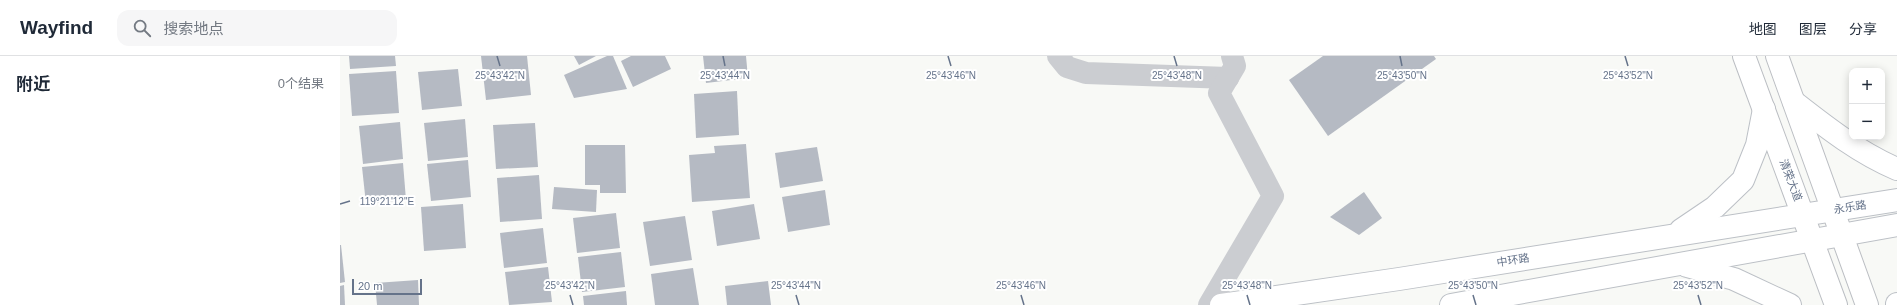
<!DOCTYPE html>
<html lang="zh">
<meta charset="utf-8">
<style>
body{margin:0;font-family:Helvetica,"Noto Sans SC",sans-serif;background:#f6f6f7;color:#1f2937}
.controls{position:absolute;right:12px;top:12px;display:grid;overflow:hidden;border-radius:8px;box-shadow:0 2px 10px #0003}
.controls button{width:36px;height:36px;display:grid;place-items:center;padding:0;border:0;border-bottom:1px solid #e0e1e3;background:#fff;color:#1f2937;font:20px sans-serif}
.scale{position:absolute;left:12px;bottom:10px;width:70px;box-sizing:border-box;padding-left:4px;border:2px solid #65738a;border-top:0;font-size:11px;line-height:14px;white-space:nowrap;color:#65738a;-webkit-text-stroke:3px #fff;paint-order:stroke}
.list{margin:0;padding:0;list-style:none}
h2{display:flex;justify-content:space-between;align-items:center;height:52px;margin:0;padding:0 16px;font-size:17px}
h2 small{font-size:13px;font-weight:400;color:#747a83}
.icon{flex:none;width:22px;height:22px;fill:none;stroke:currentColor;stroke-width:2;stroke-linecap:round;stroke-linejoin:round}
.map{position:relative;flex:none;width:1557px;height:249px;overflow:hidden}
header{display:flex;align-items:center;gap:24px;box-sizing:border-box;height:56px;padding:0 20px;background:#fff;border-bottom:1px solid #e0e1e3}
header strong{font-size:19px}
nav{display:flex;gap:22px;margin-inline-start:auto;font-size:14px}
.search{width:280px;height:36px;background:#f6f6f7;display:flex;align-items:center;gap:10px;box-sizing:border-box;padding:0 14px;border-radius:12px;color:#747a83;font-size:15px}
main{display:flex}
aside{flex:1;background:#fff}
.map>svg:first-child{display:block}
.building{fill:#b5bac3}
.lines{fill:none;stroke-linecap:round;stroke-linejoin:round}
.secondary-casing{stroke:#bcc0c6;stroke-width:24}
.primary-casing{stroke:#bbbec3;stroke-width:24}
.street{stroke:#cbcdd1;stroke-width:22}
.secondary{stroke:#fff;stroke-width:22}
.primary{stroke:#fff;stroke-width:22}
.ticks{fill:none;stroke:#65738a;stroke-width:1.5}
.labels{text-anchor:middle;stroke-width:4;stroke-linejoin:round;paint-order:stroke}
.street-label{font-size:11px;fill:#65738a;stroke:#fff}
.ticks-label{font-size:10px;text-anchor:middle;fill:#65738a;stroke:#fff;stroke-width:4;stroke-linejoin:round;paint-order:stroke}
</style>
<header>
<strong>Wayfind</strong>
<div class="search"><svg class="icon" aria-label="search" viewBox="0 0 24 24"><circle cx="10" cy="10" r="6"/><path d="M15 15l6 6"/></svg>搜索地点</div>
<nav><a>地图</a><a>图层</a><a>分享</a></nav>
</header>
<main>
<aside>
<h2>附近<small>0个结果</small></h2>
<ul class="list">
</ul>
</aside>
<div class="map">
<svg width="1557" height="249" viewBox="0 0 1557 249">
<rect width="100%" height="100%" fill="#f8f9f6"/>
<g class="building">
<path d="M9 0H55L56 10 10 13Z"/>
<path d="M141 0H187L191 39 146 44Z"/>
<path d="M234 0H256L239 9Z"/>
<path d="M267 0H273L287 33 234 42 224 19Z"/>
<path d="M291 0H325L331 13 293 31 281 5Z"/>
<path d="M363 0H406L408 22 366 27Z"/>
<path d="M983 0H1094L1096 3 988 80 949 24Z"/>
<path d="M118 13 122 50 82 54 78 16Z"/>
<path d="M56 15 59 57 12 60 9 18Z"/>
<path d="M397 35 399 79 356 82 354 38Z"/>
<path d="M125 63 128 101 88 105 84 67Z"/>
<path d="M60 66 63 103 23 108 19 70Z"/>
<path d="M195 67 198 111 156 113 153 69Z"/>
<path d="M406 88 410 142 352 146 349 99 375 97 374 90Z"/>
<path d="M245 89H285L286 137H260V129H245Z"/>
<path d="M477 91 483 125 440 132 435 97Z"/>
<path d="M128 104 131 141 91 145 87 108Z"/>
<path d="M63 107 66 144 26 148 22 111Z"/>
<path d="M199 119 202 163 160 166 157 122Z"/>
<path d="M214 131 257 134 256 156 212 153Z"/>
<path d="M485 134 490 169 448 176 442 141Z"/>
<path d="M1024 136 1042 162 1019 179 990 161Z"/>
<path d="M123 148 126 192 84 195 81 151Z"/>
<path d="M414 148 420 183 377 190 372 155Z"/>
<path d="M276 157 280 192 237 197 233 162Z"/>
<path d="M345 160 352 204 310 210 303 166Z"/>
<path d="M203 172 207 207 164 212 160 177Z"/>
<path d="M0 189H1L5 226 0 227Z"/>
<path d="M281 196 285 231 242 236 238 201Z"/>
<path d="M208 211 212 246 169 249 165 216Z"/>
<path d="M353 212 359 249H315L311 218Z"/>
<path d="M78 224 79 249H37L35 227Z"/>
<path d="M428 225 431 249H387L385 230Z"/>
<path d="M4 229 5 249H0V230Z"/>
<path d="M286 235 287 249H244L243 240Z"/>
</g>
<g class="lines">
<defs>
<g id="secondary">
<path d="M1454 46C1486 71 1519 97 1557 113"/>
<path d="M1341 174 1375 151 1403 124 1417 89 1424 53"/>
<path d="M1347 210 1394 223 1450 249"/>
<path d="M881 249 1059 223 1557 144"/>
<path d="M1111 249 1557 169"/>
<path d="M1557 249V248"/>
</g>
<g id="primary">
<path d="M1404 0 1496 249"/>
<path d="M1437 0 1527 249"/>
</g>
</defs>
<use href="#secondary" class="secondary-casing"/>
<use href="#primary" class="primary-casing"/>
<g class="street">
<path d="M718 0 727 11 746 17 888 22"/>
<path d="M869 249 933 140 879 37 895 10 892 0"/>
</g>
<use href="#secondary" class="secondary"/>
<use href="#primary" class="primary"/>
</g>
<path class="ticks" d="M157 0 160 10M383 0 385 10M608 0 611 10M834 0 837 10M1060 0 1062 10M1285 0 1288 10M0 148 10 145M230 239 233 249M456 239 459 249M681 239 684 249M907 239 910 249M1133 239 1136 249M1358 239 1361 249"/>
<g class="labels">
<g class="street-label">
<text transform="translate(1451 124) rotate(69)" y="4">清荣大道</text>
<text transform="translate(1510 151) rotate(-9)" y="4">永乐路</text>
<text transform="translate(1173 204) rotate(-9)" y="4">中环路</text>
</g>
</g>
<g class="ticks-label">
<text x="160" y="23">25°43'42"N</text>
<text x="385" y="23">25°43'44"N</text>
<text x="611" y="23">25°43'46"N</text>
<text x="837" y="23">25°43'48"N</text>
<text x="1062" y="23">25°43'50"N</text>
<text x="1288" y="23">25°43'52"N</text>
<text x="47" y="149">119°21'12"E</text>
<text x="230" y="233">25°43'42"N</text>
<text x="456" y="233">25°43'44"N</text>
<text x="681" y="233">25°43'46"N</text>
<text x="907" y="233">25°43'48"N</text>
<text x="1133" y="233">25°43'50"N</text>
<text x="1358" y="233">25°43'52"N</text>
</g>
</svg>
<div class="controls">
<button>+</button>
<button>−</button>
</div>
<div class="scale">20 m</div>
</div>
</main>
